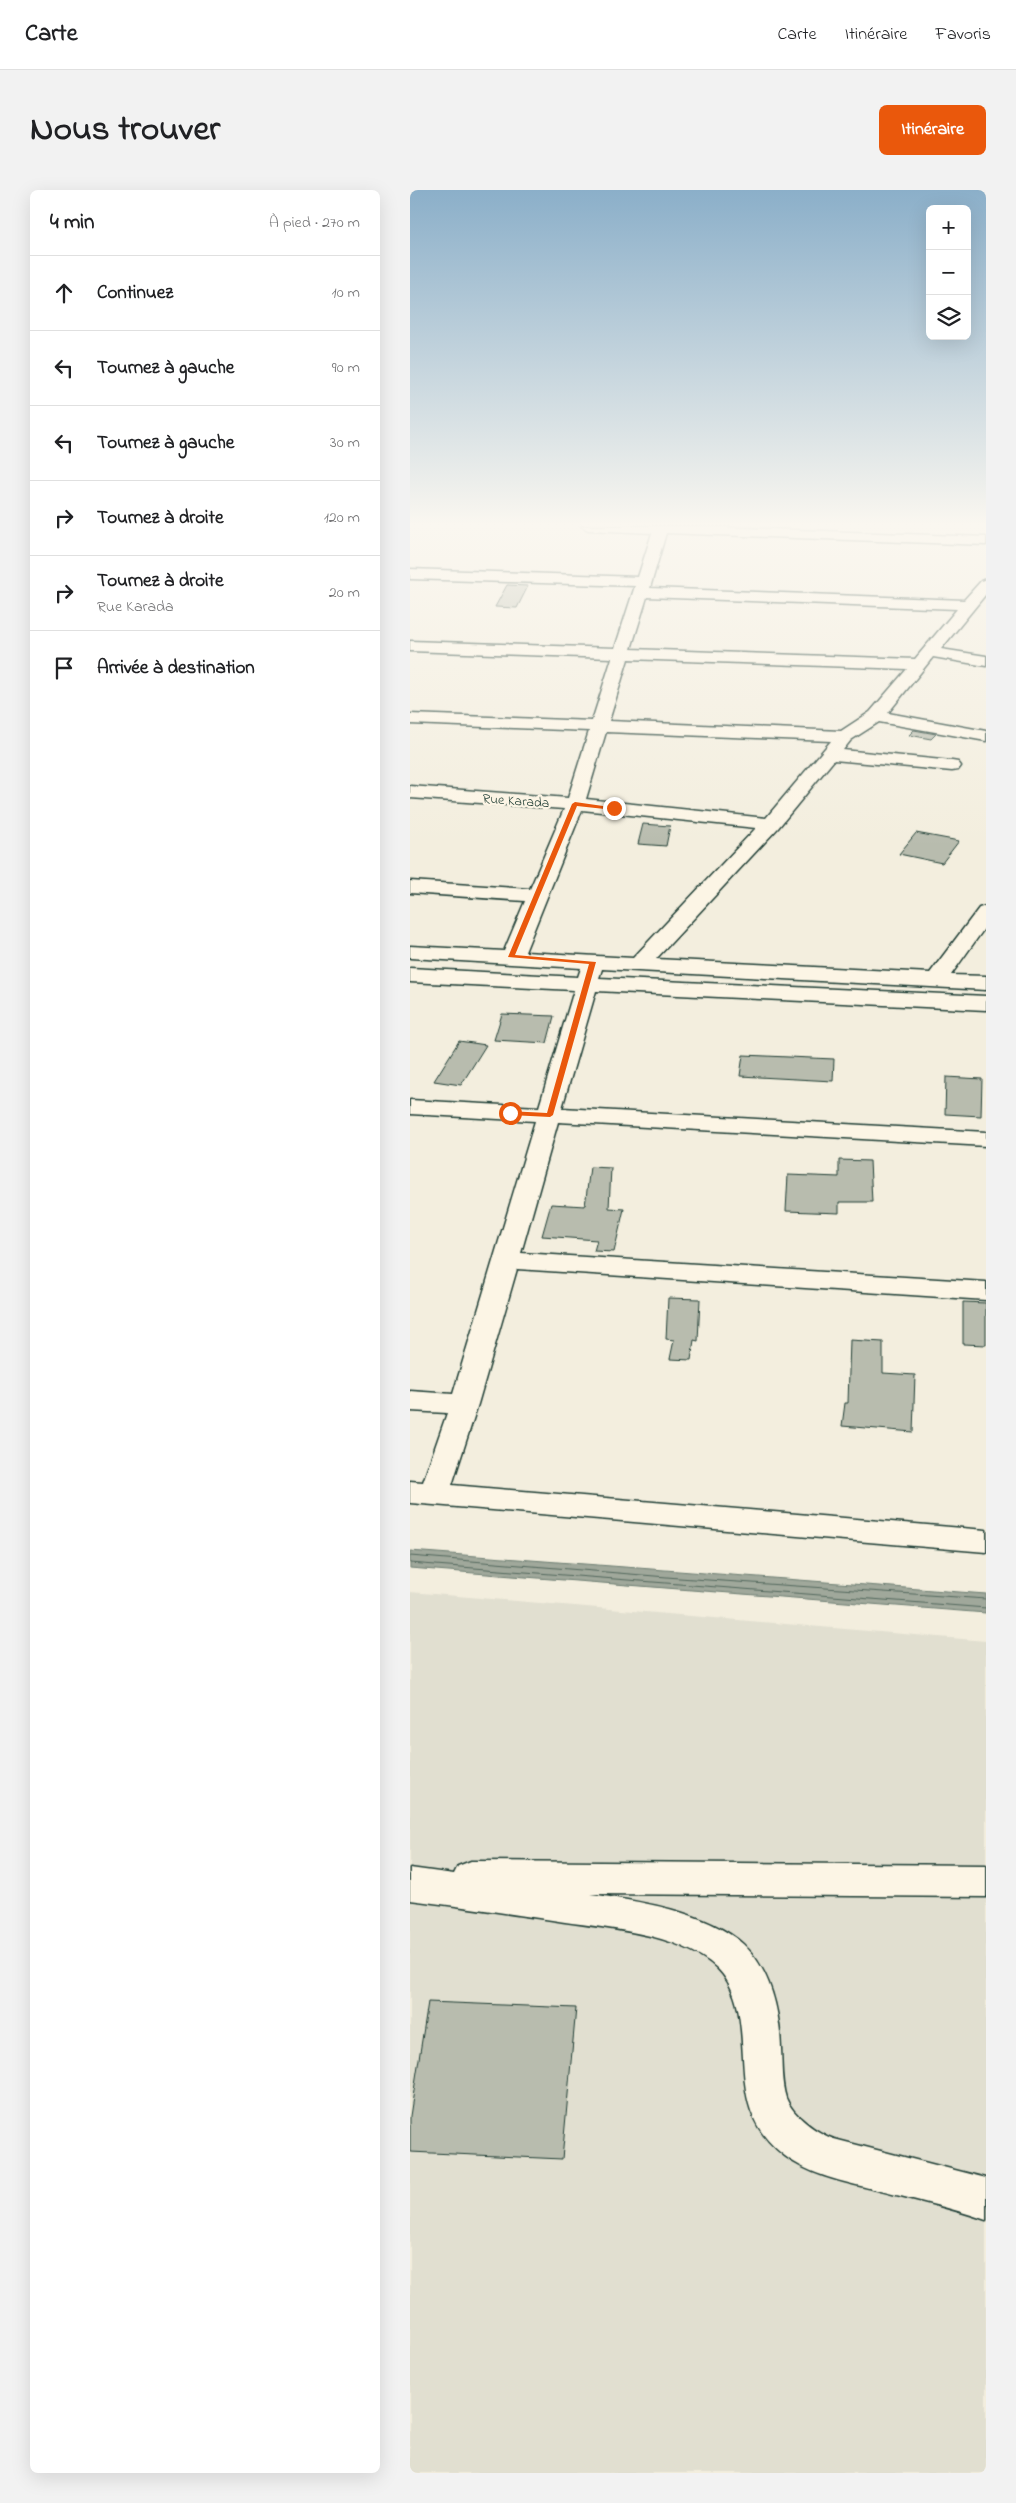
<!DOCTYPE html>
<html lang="fr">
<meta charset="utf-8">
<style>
body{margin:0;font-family:"Indie Flower",sans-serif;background:#f2f2f2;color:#202124}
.controls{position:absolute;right:15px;top:15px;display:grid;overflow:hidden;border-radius:8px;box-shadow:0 5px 20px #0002}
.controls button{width:45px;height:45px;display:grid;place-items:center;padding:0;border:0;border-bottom:1px solid #e0e0e0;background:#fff;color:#202124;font:25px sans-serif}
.stop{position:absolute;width:15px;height:15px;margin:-11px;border:4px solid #ea580c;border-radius:50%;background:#fff}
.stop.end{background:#ea580c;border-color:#fff;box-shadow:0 1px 5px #0008}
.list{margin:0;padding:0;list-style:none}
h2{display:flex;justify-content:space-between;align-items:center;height:65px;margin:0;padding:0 20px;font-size:21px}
h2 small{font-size:16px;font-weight:400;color:#757577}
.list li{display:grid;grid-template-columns:32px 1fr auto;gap:15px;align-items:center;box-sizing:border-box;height:75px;padding:0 20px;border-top:1px solid #e0e0e0}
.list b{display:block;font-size:19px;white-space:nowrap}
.list p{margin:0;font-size:16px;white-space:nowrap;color:#757577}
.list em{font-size:16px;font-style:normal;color:#757577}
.icon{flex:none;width:28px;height:28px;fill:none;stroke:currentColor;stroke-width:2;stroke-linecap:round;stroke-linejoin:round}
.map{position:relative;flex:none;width:576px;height:2283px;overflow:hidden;border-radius:8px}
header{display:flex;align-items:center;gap:30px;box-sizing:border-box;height:70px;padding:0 25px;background:#fff;border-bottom:1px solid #e0e0e0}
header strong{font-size:24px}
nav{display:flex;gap:28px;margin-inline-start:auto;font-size:18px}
.intro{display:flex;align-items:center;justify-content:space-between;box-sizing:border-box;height:120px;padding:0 30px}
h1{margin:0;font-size:35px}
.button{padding:12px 22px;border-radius:8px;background:#ea580c;color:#fff;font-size:18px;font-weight:700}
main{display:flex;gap:30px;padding:0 30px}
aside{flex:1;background:#fff;border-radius:8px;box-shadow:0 5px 20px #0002}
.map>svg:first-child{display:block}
.built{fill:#e1dfd0}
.water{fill:#a0a89b;stroke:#6c7d72}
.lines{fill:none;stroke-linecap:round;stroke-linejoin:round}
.shore{stroke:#53685d;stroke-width:1}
.building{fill:#b8bcae;stroke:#1f3d34}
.minor-casing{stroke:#1f3d34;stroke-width:3}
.minor{fill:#fcf5e5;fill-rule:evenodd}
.route{fill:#ea580c}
.labels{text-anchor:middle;stroke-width:4.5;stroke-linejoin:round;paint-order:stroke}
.far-street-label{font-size:14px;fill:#1f3d34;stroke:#fcf5e5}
</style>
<header>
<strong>Carte</strong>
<nav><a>Carte</a><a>Itinéraire</a><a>Favoris</a></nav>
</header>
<div class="intro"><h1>Nous trouver</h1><a class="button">Itinéraire</a></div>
<main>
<aside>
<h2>4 min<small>À pied · 270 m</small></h2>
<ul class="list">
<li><svg class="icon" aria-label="ahead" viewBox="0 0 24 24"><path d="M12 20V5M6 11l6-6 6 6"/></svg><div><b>Continuez</b></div><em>10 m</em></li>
<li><svg class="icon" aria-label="left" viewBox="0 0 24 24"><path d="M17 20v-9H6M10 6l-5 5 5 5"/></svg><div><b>Tournez à gauche</b></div><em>90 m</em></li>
<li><svg class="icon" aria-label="left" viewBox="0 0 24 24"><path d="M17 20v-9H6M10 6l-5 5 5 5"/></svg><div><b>Tournez à gauche</b></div><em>30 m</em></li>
<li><svg class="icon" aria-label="right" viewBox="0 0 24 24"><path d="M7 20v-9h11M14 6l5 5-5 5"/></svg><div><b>Tournez à droite</b></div><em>120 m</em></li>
<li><svg class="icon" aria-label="right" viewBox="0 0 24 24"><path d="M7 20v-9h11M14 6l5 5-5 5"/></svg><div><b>Tournez à droite</b><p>Rue Karada</p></div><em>20 m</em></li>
<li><svg class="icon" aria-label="arrive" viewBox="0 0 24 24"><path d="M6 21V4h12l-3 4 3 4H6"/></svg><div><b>Arrivée à destination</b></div></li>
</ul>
</aside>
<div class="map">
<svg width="576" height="2283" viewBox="0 0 576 2283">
<rect width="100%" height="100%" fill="#f3eede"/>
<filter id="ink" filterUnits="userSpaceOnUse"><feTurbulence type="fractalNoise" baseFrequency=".02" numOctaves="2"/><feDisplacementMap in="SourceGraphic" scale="10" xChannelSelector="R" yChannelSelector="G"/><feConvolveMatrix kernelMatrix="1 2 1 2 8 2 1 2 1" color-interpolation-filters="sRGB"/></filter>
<g filter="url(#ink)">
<path class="built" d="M0 1402 576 1451V2283H0Z"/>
<path class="water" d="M0 1361 576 1404V1423L0 1378Z"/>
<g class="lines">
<g class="shore">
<path d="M0 1366 269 1388 576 1409"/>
<path d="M0 1373 576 1418"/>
</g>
</g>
<g class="building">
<path d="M97 395 118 396 107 418 85 417Z"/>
<path d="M504 540 526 544 521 549 499 545Z"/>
<path d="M233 634 260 636 256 656 228 654Z"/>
<path d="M506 643 549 651 532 673 489 664Z"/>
<path d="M92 824 144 826 137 853 84 850Z"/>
<path d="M49 851 76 855 51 895 24 891Z"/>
<path d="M333 865 424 869 423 891 330 886Z"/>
<path d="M536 887 572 889 571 926 535 924Z"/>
<path d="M429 970 460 971 462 1012H429V1023L376 1021 378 985 429 987Z"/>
<path d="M180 977 201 978 199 1018 214 1019 204 1062 184 1061 187 1050 132 1046 141 1014 175 1016Z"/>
<path d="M258 1108 290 1109 288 1151 284 1150 281 1170 260 1169 264 1150 256 1149Z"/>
<path d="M553 1112 576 1113V1155L553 1154Z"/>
<path d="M440 1150 473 1152V1183L505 1185 503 1242 432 1236 435 1213H438Z"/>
<path d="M18 1812 166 1818 152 1969 0 1962V1926Z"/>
</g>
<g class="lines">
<defs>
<g id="minor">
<path d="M171 336H282L576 347V355L256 343 240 398 554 410 571 391 576 389V404L531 459 576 466V476L523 467 478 523 576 541V551L469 532 441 550 433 560 542 571 548 572 551 576 548 580 542 581 424 570 368 638 246 769 520 783 569 718 576 716V736L541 785 576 786V800L192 779 189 788 576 806V820L186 801 152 918 576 942V956L148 932 111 1063 576 1092V1110L107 1079 68 1214 42 1295 576 1340V1362L0 1313V1291L13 1292 37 1223 0 1221V1201L43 1204 125 931 0 924V910L129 917 164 800 0 792V778L168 787 171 778 0 768V756L94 761 115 711 0 703V691L120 699 154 619 0 608V596L158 608 179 541 0 534V524L182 531 202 468 0 461V451L205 458 225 396 0 389V379L228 387 242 343 178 340ZM237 407 547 419 505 469 221 459ZM218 469 497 479 460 522 431 541 199 531ZM196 542 421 551 356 628 176 609ZM172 620 346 638 223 768 115 762Z"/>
<path d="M61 1671 576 1675V1707L180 1704C227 1711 296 1721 333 1754 361 1780 370 1823 371 1859 372 1875 371 1893 376 1908 383 1926 407 1943 424 1949L576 1988V2030C539 2017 501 2009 463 1999 434 1992 400 1985 375 1966 329 1931 336 1890 331 1840 329 1817 324 1795 307 1778 269 1742 192 1738 142 1730 95 1723 48 1716 0 1710V1678L44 1684 48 1676Z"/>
</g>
</defs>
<use href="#minor" class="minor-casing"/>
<use href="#minor" class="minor"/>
</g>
</g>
<linearGradient id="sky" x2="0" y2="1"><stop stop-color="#8bafc9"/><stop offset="0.51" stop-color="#faf7f0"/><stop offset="1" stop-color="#faf7f0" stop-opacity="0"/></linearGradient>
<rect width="576" height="655" fill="url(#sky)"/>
<path class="route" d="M165 612 207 618 204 620 167 616 105 765 186 772 143 925 140 927 100 925 97 921 137 923 179 774 98 767 162 614Z"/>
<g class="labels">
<g class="far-street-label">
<text transform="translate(106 610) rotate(4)" y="5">Rue Karada</text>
</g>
</g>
</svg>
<div class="controls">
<button>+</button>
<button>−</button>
<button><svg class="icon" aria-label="layers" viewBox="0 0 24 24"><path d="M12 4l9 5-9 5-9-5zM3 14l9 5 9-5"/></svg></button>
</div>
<div class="stop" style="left:100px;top:923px"></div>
<div class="stop end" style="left:204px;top:618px"></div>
</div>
</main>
